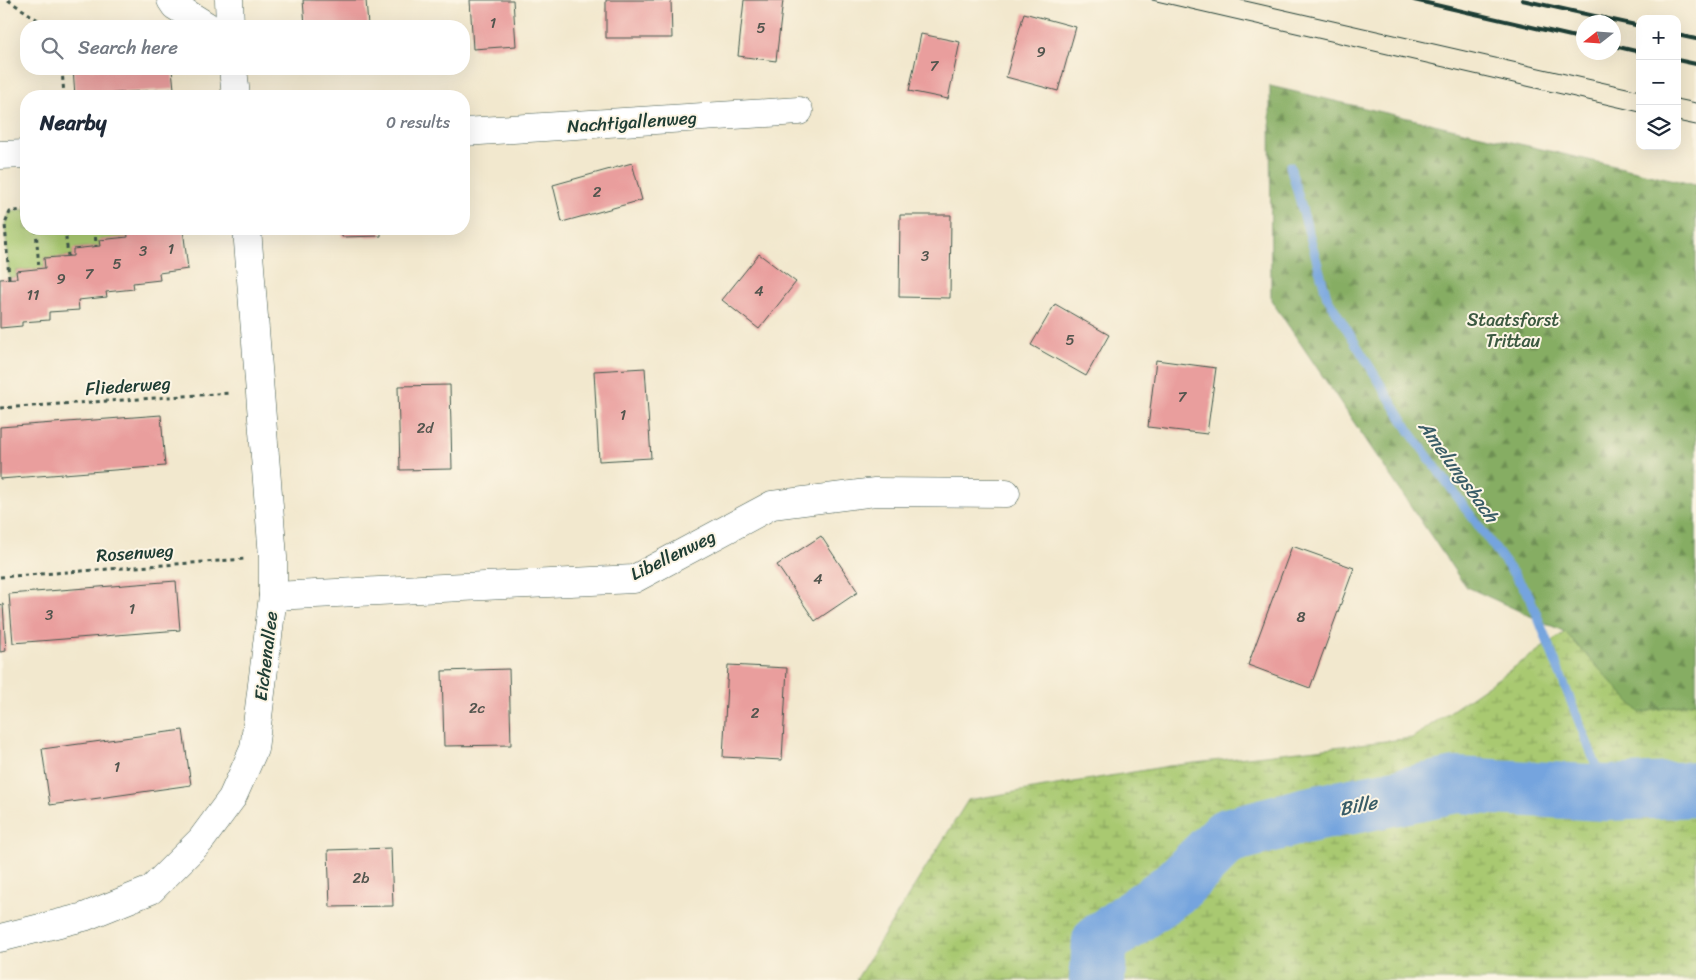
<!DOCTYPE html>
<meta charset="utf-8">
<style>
body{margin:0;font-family:Sriracha,sans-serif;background:#f6f6f7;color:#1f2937}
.controls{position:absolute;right:15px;top:15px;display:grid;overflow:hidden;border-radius:10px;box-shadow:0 5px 20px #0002}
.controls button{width:45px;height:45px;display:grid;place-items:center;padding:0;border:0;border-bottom:1px solid #e0e1e3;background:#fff;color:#1f2937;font:25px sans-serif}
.compass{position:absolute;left:1576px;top:15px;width:45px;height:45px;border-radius:50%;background:#fff;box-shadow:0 5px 20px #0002;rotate:253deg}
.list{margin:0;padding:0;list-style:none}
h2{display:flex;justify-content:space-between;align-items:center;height:65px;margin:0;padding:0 20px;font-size:21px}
h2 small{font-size:16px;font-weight:400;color:#747a83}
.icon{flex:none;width:28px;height:28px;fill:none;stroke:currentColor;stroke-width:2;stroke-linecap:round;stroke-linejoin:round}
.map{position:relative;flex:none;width:1696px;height:980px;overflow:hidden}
.search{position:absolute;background:#fff;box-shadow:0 5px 20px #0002;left:20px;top:20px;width:450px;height:55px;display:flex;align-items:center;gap:12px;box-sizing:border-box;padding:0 18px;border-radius:20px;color:#747a83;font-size:19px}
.panel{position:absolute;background:#fff;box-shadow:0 5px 20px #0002;left:20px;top:90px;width:450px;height:145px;border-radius:20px}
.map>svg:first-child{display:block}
.green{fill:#a9c971;stroke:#648352}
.forest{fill:url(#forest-firs);stroke:#52754c}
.wetland{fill:url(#wetland-marsh);stroke:#648352}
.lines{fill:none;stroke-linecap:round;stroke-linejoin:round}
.stream{stroke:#74a4de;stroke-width:9}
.river{stroke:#74a4de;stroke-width:56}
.building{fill:#e99e9d}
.street-casing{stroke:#3f574b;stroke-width:29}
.secondary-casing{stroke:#3f574b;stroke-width:29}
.path{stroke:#3f574b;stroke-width:3;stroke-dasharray:4 4;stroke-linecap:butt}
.street{stroke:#fff;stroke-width:28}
.secondary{stroke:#fff;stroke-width:28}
.tram{stroke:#1f3d34;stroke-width:1}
.rail{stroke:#1f3d34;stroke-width:4}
.labels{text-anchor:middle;stroke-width:4;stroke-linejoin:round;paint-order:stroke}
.number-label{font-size:15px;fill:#52554e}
.street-label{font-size:18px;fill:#1f3d34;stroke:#fcf5e5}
.park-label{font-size:18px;fill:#3b5940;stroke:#fcf5e5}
.water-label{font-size:19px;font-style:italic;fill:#395c67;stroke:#fcf5e5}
</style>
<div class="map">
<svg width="1696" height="980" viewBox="0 0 1696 980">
<defs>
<pattern id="forest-firs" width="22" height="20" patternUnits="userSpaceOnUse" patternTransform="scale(1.25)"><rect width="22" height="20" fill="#86ad63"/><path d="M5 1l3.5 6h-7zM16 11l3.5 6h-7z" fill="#6d8e52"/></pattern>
<pattern id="wetland-marsh" width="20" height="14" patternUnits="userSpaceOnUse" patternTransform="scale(1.25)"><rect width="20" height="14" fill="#a9c971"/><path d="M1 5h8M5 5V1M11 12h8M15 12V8" fill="none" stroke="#89a45e"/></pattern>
</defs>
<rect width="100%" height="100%" fill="#fcf5e5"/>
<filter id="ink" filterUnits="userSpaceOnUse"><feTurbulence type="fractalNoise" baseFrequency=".02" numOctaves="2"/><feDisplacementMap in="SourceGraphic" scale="10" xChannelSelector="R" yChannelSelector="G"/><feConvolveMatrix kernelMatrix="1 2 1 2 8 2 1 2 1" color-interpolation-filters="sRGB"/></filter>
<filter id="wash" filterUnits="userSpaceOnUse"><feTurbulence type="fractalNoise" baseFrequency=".0096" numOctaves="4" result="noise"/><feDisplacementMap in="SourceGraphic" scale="20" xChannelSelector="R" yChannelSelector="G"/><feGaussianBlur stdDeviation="1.12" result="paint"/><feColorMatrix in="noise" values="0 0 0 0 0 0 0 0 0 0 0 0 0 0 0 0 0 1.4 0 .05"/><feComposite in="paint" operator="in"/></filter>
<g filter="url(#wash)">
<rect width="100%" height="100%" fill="#f2e8ce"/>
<path class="green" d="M26 209V229H131H127V237L100 240V246L73 249V256L44 258 45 268 16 271 17 278H9L5 224 10 212Z"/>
<path class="forest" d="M1270 86 1696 185V702L1640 713 1565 632 1465 586 1271 300Z"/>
<path class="wetland" d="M1565 632 1640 713 1696 702V980H856L968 800 1169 766 1412 738Z"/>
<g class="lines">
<path class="stream" d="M1290 166 1327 297 1410 432 1529 595 1607 793"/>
<path class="river" d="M1097 980 1100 941 1176 887 1227 836 1303 816 1456 785 1607 793 1696 789"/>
</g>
<g id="blocks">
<g class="building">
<path d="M303 0H366L368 26H305Z"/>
<path d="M470 0H513L516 46 473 49Z"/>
<path d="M606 0H671L672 38H606Z"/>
<path d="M744 0H783L776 61 738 56Z"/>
<path d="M1024 13 1076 27 1058 91 1006 77Z"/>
<path d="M921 34 960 42 948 99 909 91Z"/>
<path d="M73 69H172L174 89 75 96Z"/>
<path d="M632 163 642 200 562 222 553 185Z"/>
<path d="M900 215H951L950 298 899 297Z"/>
<path d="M127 229H183L188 269 159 273 160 280 133 283 134 289 106 292 107 297 78 300 79 310 49 312V320L22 322V326L0 328V279L17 278 16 271 45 268 44 258 73 256V249L100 246 99 240 128 237Z"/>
<path d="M342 229H381V236L342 237Z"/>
<path d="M759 254 796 282 759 329 722 300Z"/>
<path d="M1055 304 1109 335 1086 376 1031 345Z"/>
<path d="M1156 360 1216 368 1207 434 1148 427Z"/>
<path d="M645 368 651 458 599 461 594 371Z"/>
<path d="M450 385 452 469 400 470 398 386Z"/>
<path d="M161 415 165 466 0 479V427Z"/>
<path d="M821 536 858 592 815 621 777 565Z"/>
<path d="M1292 546 1354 568 1310 688 1248 665Z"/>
<path d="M176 581 180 630 13 643 9 594Z"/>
<path d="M3 604 6 651 0 652V605Z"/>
<path d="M728 665 787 668 782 760 723 757Z"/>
<path d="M509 669 511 745 444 746 442 671Z"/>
<path d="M183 730 191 785 50 805 42 749Z"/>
<path d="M391 848 393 906 330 907 328 850Z"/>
</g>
</g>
</g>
<g filter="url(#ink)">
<use href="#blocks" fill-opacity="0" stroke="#3f574b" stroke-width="1"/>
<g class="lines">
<defs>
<g id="street">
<path d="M171 0 175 6 207 26"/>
<path d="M464 132 799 111"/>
<path d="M0 155 26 154"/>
<path d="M273 596 634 579 772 505 875 492 1006 493"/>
</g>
<g id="secondary">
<path d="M229 0 230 26"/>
<path d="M233 69 236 96"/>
<path d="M0 938 84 917 151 890 201 840 232 798 254 749 273 596V557L247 229"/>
</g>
</defs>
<use href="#street" class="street-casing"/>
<use href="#secondary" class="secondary-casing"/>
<g class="path">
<path d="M8 0 47 26"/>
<path d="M62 69 64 96"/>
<path d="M36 229 39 269"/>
<path d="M65 229 68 256"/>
<path d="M95 229 96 246"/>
<path d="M122 229V238"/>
<path d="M9 278 5 224 10 212 26 209"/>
<path d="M0 408 231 393"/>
<path d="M0 577 245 559"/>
</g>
<use href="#street" class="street"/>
<use href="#secondary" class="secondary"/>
<g class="tram">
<path d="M1152 0 1640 112"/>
<path d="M1241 0 1640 91"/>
<path d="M1677 99 1696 103"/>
<path d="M1677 121 1696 125"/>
</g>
<g class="rail">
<path d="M1414 0 1584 39"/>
<path d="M1522 0 1640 26"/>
<path d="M1677 35 1696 39"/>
<path d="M1614 46 1640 52"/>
<path d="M1677 60 1696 64"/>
</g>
</g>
</g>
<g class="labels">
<g class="number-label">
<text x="493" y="28">1</text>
<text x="761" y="33">5</text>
<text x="1041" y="57">9</text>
<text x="934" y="71">7</text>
<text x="597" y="197">2</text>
<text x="171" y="254">1</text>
<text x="143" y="256">3</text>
<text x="925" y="261">3</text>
<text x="117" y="269">5</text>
<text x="89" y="279">7</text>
<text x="61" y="284">9</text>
<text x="759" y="296">4</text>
<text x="33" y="300">11</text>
<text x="1070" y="345">5</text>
<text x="1182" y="402">7</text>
<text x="623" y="420">1</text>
<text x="425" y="433">2d</text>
<text x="818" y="584">4</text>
<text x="132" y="614">1</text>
<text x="49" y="620">3</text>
<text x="1301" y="622">8</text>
<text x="477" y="713">2c</text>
<text x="755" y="718">2</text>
<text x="117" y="772">1</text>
<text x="361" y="883">2b</text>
</g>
<g class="street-label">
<text transform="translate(632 122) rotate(-4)" y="6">Nachtigallenweg</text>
<text transform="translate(128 386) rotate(-4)" y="6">Fliederweg</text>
<text transform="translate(135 553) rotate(-4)" y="6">Rosenweg</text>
<text transform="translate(673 555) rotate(-26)" y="6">Libellenweg</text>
<text transform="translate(266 656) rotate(-83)" y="6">Eichenallee</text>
</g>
<g class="park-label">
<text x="1513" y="326">Staatsforst<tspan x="1513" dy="21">Trittau</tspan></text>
</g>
<g class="water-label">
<text transform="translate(1459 471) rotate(54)" y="7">Amelungsbach</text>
<text transform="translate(1358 805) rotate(-11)" y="7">Bille</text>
</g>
</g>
</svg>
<div class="controls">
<button>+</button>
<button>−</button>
<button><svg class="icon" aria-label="layers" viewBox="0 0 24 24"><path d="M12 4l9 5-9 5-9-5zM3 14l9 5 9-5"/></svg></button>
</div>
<svg class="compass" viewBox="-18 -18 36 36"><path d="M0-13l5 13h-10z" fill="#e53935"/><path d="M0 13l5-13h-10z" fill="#747a83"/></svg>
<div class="search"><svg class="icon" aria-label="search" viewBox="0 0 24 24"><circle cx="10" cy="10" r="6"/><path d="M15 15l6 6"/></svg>Search here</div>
<section class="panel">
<h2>Nearby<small>0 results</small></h2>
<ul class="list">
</ul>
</section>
</div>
